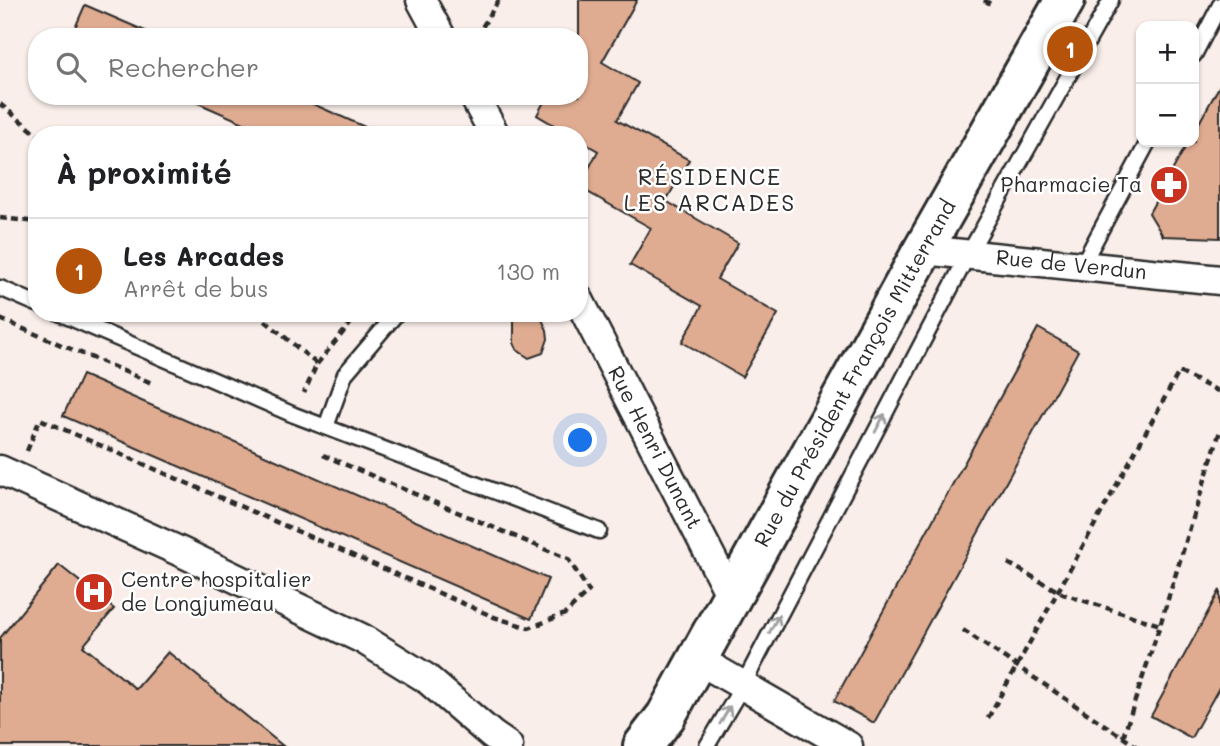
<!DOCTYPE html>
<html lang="fr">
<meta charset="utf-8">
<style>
body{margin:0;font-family:Mali,sans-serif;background:#f6f6f6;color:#202124}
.controls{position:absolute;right:21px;top:21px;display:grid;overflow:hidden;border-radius:14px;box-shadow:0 2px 5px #0004}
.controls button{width:63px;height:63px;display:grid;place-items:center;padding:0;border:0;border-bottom:2px solid #e0e0e0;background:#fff;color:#202124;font:35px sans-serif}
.you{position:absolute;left:581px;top:441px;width:24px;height:24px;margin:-18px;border:5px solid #fff;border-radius:50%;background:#1a73e8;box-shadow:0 0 0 10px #1a73e833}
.badge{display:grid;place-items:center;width:46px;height:46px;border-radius:50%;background:#b45309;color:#fff;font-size:23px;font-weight:700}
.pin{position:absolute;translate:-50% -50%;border:4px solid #fff;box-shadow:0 2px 7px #0006}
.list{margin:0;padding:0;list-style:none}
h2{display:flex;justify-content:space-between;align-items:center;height:91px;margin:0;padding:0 28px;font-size:30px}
h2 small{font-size:23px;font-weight:400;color:#757577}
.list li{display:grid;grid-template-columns:46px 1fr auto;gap:21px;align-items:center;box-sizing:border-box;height:105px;padding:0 28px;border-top:2px solid #e0e0e0}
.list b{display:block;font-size:26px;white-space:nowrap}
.list p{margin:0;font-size:23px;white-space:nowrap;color:#757577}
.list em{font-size:23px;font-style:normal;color:#757577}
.icon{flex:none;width:38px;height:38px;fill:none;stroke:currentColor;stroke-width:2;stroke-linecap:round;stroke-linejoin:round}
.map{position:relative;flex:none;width:1220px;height:746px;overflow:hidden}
.search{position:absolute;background:#fff;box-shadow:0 2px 5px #0004;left:28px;top:28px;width:560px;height:77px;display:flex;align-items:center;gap:18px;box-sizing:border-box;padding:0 24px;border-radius:28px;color:#757577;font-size:26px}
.panel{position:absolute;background:#fff;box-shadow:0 2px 5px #0004;left:28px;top:126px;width:560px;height:196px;border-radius:28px}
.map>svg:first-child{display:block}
.building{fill:#dfac92;stroke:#2b2b2b;stroke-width:2}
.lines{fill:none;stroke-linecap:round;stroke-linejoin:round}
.service-casing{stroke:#2b2b2b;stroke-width:19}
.minor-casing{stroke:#2b2b2b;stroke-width:33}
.secondary-casing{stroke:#2b2b2b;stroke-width:44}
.path{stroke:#2b2b2b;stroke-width:4.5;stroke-dasharray:7 5;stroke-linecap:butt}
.service{stroke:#fff;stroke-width:14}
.minor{stroke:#fff;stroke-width:28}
.secondary{stroke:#fff;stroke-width:38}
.oneway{stroke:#a0a0a0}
.labels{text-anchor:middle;stroke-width:5;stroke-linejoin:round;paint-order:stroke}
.poi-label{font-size:21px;fill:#2b2b2b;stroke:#fff;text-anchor:end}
.street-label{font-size:21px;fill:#2b2b2b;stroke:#fff}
.neighbourhood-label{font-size:23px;letter-spacing:2px;fill:#2b2b2b;stroke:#fff}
</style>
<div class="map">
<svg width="1220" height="746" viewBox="0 0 1220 746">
<rect width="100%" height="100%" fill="#f9eee9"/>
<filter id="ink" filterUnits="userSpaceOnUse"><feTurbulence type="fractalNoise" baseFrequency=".0143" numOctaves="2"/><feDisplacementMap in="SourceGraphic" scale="14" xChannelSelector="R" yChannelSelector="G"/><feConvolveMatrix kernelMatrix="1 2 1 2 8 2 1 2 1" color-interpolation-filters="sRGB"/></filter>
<g filter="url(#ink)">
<g class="building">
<path d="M579 0H637L602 62 638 83 617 120 689 160 666 201 738 243 717 279 778 314 742 377 682 342 702 306 630 265 651 228 579 187 598 151 579 140V135H571L537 115 547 96H579Z"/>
<path d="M85 5 159 37H71Z"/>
<path d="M1220 85V238L1163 236 1149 213 1188 142H1194V132Z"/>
<path d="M182 96H295L383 135H271Z"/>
<path d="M514 313H539L547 330 548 339 543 353 529 358 517 350 514 343Z"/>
<path d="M1038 328 1078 351 874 723 834 701Z"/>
<path d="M82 375 548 579 531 619 63 416Z"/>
<path d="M59 565 114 609 83 646 136 689 168 652 283 746H0V638Z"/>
<path d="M1220 590V686L1191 738 1151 716Z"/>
</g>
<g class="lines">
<defs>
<g id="service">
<path d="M1194 55 1220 5"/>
<path d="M1082 265 1148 142"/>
<path d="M0 288 37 304"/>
<path d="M59 313 294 415 599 531"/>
<path d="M326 427 345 374 397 313"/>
<path d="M707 746 743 685 968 255 1111 0"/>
</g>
<g id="minor">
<path d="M421 0 441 37"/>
<path d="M474 96 495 135"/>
<path id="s1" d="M923 250 1220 280"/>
<path id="s2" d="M579 300 731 596"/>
<path d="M0 470 181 552 363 639 426 678 492 735 508 746"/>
<path d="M697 659 848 746"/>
</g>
<g id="secondary">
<path id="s3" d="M643 746 666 716 923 250 1065 0"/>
</g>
</defs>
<use href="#service" class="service-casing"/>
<use href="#minor" class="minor-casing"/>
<use href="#secondary" class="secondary-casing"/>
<g class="path">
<path d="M984 0 994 6"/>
<path d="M476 37 499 0"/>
<path d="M0 104 38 135"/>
<path d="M0 218 37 222"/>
<path d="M256 313 317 364 304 393"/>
<path d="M0 319 154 384"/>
<path d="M317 364 359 313"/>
<path d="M27 451 40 419 494 617 529 628 565 614 589 591 568 559 323 455"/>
<path d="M1008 563 1063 594 1160 625"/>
<path d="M963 630 1136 746"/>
<path d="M988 718 1179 372 1220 392"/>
<path d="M1123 737 1160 625 1220 431"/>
</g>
<use href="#service" class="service"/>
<use href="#minor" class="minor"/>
<use href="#secondary" class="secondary"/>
</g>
<defs><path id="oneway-shaft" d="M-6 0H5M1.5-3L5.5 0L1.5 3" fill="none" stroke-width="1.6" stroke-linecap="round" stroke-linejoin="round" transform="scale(1.75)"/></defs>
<g class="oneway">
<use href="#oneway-shaft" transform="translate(880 423) rotate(-62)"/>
<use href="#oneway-shaft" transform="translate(774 624) rotate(-62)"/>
<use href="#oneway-shaft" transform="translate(725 715) rotate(-60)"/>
</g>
</g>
<defs>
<symbol id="pharmacy-disc" viewBox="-11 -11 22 22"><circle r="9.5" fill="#c8321e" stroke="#fff"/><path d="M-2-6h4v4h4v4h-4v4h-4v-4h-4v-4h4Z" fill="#fff"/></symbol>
<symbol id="hospital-disc" viewBox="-11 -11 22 22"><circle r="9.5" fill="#c8321e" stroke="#fff"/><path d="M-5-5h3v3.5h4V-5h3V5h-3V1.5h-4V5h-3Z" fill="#fff"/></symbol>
</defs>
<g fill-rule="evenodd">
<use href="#pharmacy-disc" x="1147" y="163" width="44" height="44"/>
<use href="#hospital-disc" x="72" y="570" width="44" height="44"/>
</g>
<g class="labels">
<g class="poi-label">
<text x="1142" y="192">Pharmacie Ta</text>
<text x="121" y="587" text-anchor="start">Centre hospitalier<tspan x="121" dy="24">de Longjumeau</tspan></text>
</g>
<g class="street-label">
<text dy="7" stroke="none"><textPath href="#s1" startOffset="149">Rue de Verdun</textPath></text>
<text dy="7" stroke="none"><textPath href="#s3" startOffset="429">Rue du Président François Mitterrand</textPath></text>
<text dy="7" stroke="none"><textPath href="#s2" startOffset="166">Rue Henri Dunant</textPath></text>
</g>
<g class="neighbourhood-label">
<text x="710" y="185">RÉSIDENCE<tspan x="710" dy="26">LES ARCADES</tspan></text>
</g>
</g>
</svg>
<div class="controls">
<button>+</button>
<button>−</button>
</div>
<div class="you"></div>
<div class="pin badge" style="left:1070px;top:49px">1</div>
<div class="search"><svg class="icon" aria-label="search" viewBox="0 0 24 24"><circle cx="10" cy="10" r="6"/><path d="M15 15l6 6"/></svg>Rechercher</div>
<section class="panel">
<h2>À proximité<small></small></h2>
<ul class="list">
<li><span class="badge">1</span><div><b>Les Arcades</b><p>Arrêt de bus</p></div><em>130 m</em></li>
</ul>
</section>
</div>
